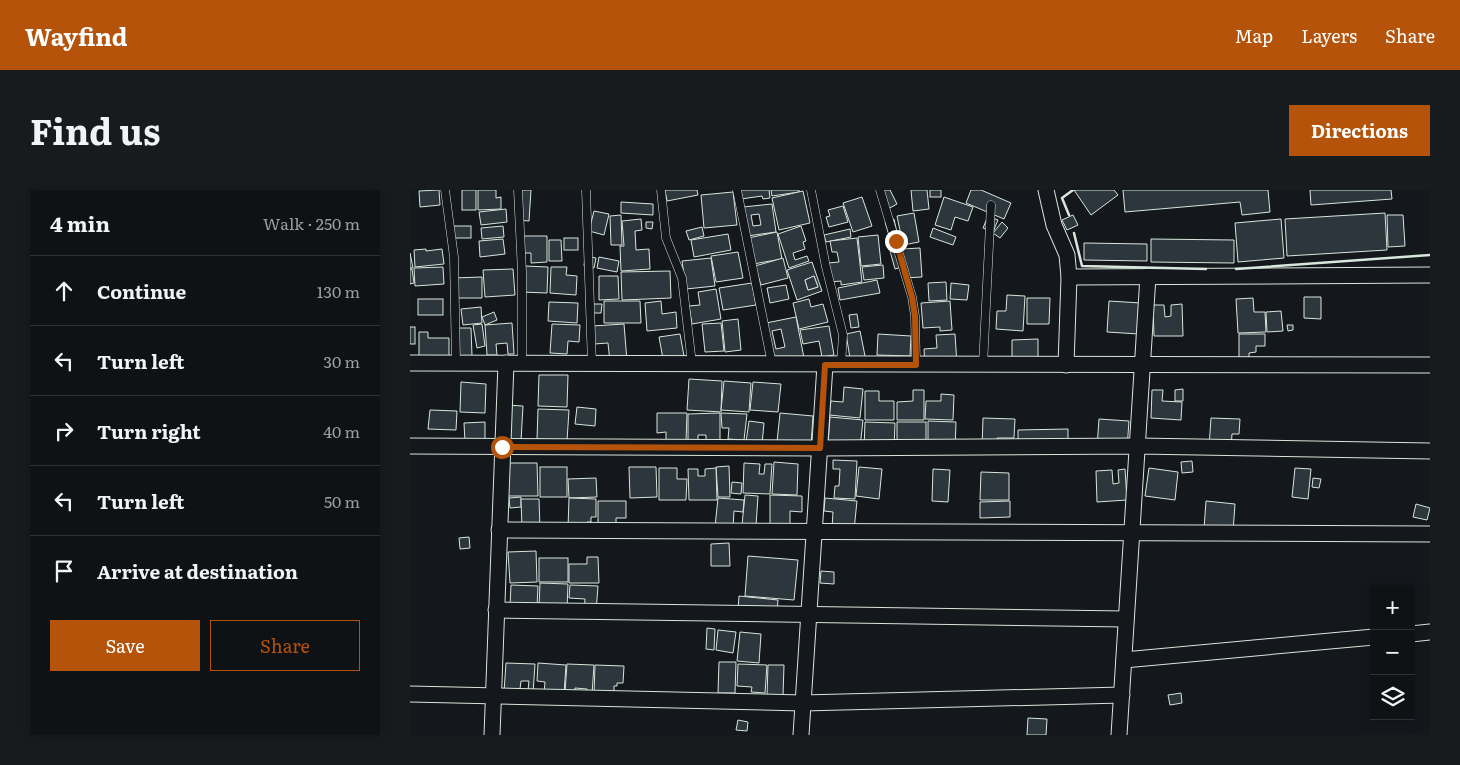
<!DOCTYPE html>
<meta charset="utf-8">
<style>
body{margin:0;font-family:Literata,serif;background:#181b1e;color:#f1f3f6}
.controls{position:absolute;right:15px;bottom:15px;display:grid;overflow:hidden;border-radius:0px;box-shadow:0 2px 12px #0003}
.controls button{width:45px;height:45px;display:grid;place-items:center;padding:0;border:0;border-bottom:1px solid #2f3234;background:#0f1215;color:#f1f3f6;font:25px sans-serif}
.stop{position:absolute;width:15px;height:15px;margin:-11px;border:4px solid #b45309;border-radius:50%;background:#fff}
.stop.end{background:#b45309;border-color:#fff;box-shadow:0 1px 5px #0008}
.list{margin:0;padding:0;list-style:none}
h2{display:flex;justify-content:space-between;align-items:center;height:65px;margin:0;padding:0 20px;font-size:21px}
h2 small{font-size:16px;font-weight:400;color:#9b9ea0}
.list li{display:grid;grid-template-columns:32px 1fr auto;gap:15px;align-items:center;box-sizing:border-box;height:70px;padding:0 20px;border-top:1px solid #2f3234}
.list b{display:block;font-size:19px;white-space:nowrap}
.list em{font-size:16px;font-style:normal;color:#9b9ea0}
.actions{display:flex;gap:10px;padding:15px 20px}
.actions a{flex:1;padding:11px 0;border:1px solid #b45309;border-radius:0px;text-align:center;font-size:18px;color:#b45309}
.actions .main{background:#b45309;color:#fff}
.icon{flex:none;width:28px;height:28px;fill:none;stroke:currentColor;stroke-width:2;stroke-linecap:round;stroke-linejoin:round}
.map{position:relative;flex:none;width:1020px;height:545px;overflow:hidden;border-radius:0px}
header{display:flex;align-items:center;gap:30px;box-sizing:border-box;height:70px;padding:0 25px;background:#b45309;color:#fff}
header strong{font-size:24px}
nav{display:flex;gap:28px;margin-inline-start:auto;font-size:18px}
.intro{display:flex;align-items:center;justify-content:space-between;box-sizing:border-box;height:120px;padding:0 30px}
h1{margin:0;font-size:35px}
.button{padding:12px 22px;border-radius:0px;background:#b45309;color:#fff;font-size:18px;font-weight:700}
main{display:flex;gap:30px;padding:0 30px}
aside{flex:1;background:#0f1215;border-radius:0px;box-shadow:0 2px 12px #0003}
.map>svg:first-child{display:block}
.building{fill:#2c363c;stroke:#d8e6dc;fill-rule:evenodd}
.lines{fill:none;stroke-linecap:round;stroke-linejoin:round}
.lane-casing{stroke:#d8e6dc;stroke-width:9}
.street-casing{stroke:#d8e6dc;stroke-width:17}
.lane{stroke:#14181c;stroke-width:8}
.street{stroke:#14181c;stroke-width:15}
.wall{stroke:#d8e6dc;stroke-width:2.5}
.route{stroke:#b45309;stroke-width:6}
</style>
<header>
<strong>Wayfind</strong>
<nav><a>Map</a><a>Layers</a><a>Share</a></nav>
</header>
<div class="intro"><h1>Find us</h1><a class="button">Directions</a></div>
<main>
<aside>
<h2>4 min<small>Walk · 250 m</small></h2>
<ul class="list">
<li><svg class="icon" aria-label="ahead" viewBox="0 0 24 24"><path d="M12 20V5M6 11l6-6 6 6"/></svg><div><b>Continue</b></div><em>130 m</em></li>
<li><svg class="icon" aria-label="left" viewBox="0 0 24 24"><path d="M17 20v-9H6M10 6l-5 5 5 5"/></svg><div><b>Turn left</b></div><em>30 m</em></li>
<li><svg class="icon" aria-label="right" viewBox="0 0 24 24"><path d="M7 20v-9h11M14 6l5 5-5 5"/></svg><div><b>Turn right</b></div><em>40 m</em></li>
<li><svg class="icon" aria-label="left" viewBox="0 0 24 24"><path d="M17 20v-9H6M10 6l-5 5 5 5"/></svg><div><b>Turn left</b></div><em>50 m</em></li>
<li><svg class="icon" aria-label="arrive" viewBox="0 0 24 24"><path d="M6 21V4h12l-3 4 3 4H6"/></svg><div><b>Arrive at destination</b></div></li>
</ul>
<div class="actions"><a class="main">Save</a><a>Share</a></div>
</aside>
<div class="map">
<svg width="1020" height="545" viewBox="0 0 1020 545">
<rect width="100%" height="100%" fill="#14181c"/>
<g class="building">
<path d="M29 0 30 15 10 17 9 1Z"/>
<rect x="52" y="0" width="14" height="20"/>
<path d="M68 0H86V8L91 7V19L68 20Z"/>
<path d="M108 0H121L119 31 106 30Z"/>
<path d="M255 0H287L288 5 257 11Z"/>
<path d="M330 0H359L360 8 353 9 352 6 331 9Z"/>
<path d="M361 0H389V2L362 6Z"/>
<path d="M471 0H480L487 14 478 19Z"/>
<path d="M501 0H517L519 19 503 21Z"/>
<rect x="520" y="0" width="11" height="7"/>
<path d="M561 0H571L601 13 594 29 556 13Z"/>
<path d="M664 0H704L708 5 681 25Z"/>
<path d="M713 0H858L860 22 832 25 830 12 715 22Z"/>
<path d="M900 0H981L982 9 901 15Z"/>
<path d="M393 1 400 33 369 40 362 8Z"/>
<path d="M323 2 327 35 294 38 291 5Z"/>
<path d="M452 7 462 36 443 42 433 13Z"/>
<path d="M534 7 563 17 558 31 545 27 541 40 525 35Z"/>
<path d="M211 12 243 14V25L211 23Z"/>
<path d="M362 14 366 42 337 46 333 17ZM349 24 351 35 343 36 341 25Z"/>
<path d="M433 16 438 32 419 37 416 27 420 26 418 20Z"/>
<path d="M96 19 97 32 71 35 69 22Z"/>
<path d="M184 21 199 24 194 45 179 41Z"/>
<path d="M504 23 509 52 493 55 487 26Z"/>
<path d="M975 23 977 60 877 66 875 29Z"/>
<path d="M211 25 212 55H201L200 26Z"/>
<path d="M663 25 668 35 657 40 652 30Z"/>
<path d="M977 25H993L995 56 978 57Z"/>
<path d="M578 26 588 30 583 42 573 38Z"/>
<path d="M231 29 232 40 225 41 226 60 239 59 240 79 211 81 210 56H214L212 31Z"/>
<path d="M484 29 488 47 480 49 475 32Z"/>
<path d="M871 29 874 68 828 72 825 33Z"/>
<path d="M236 32H243L242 39 236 38Z"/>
<path d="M592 32 598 38 590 48 583 43Z"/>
<rect x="39" y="36" width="22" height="12"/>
<path d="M93 36 94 47 72 49 71 38Z"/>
<path d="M391 36 396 51 393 52 395 59 383 63 385 70 397 66 399 71 379 78 368 44Z"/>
<path d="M292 37 294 46 279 50 276 41Z"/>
<path d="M523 38 546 47 543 55 520 47Z"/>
<path d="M440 39 441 47 416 52 414 45Z"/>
<path d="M367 42 372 69 343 74 338 48Z"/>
<path d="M318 44 321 60 284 67 281 50Z"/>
<path d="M468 45 471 74 451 76 448 47Z"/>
<path d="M109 46H137V72L121 73V63H109Z"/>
<rect x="154" y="48" width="14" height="12"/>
<path d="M447 48 452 92 431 95V91L420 92 418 73 429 72 427 62H422L420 51Z"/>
<path d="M93 49 95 64 70 67 69 51Z"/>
<path d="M741 49 824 50V73L741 72Z"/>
<path d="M139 50H151L152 71H139Z"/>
<path d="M674 53 737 54V71L674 70Z"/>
<path d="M510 58 512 87 493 88 492 59Z"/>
<path d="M16 59V61L32 59 34 74 5 77 4 60Z"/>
<path d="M488 59 492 77 485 79 480 61Z"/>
<path d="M328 62 333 88 306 92 301 66Z"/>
<path d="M0 63 3 78H0Z"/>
<path d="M175 66 186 68 184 78 174 76Z"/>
<path d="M189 67 209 71 207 82 187 78Z"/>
<path d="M301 68 305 96 276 99 272 71Z"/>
<path d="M373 68 378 88 351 95 345 76Z"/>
<path d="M402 72 412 101 387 110 377 80ZM404 86 408 97 398 100 395 90Z"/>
<path d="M473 75 474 88 454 90 452 77Z"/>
<path d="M115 76 138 77 137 103 111 102Z"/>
<path d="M33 77 34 94 5 96 4 78Z"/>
<path d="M141 77H157L156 85 167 86 166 105 140 103Z"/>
<path d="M0 79H2L4 93 0 94Z"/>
<path d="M103 79 105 105 75 107 73 80Z"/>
<path d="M260 81 261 108 212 110 211 82Z"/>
<path d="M189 86H208L209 109 189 110Z"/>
<path d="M404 86 408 97 398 100 395 90Z"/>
<path d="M72 87V108H43L42 88Z"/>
<path d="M467 90 470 103 430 110 428 98Z"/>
<path d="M536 92 537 110 519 111 518 93Z"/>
<path d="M342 93 346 115 313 120 309 98Z"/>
<path d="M541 93 559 95 557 110 540 109Z"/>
<path d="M376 95 379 109 360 113 357 98Z"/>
<path d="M306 99 311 129 282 134 279 116 290 115 288 102Z"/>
<path d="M597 105 615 106 613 141 586 139 587 121H596Z"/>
<path d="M894 107H911V129L894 128Z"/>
<path d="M617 108H640L639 134H617Z"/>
<path d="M843 108 844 122H855L856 142 828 143 826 109Z"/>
<rect x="8" y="109" width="25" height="16"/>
<path d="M399 109 401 117 413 114 418 132 389 139 383 113Z"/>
<path d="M194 111H230L231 133H194Z"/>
<path d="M251 111 252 124 266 122 267 138 237 141 235 113Z"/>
<path d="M540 111 542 140 530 141V137L513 138 511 113Z"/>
<path d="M699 111 731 113 729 144 697 142Z"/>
<path d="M139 112 168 113 167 133 138 131Z"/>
<path d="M181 114H192L191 123H181Z"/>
<path d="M772 114 773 146H744L743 115H754L755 127 761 126V115Z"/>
<path d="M71 117 72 133 53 135 51 119Z"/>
<path d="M871 121 873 141 857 142 856 122Z"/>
<path d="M84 122 87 130 75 135 72 127Z"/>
<path d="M447 124 449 137 441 138 439 125Z"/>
<path d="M386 127 395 173 361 168 356 133ZM371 139 375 157 366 159 362 141Z"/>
<path d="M328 129 331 160 315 162 312 131Z"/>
<path d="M102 133 104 164H98L97 153 86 154 87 165H77L75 135Z"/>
<path d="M311 133 314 161 295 162 292 134Z"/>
<path d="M72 134 75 156 67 158 63 135Z"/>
<path d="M142 134 170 135 169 152 158 151 157 164 140 163Z"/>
<path d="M214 134 217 171 200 172 198 153 184 154 182 136Z"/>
<path d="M877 135H883V140L878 141Z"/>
<path d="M419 136 424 165 412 167 409 151 393 154 390 140Z"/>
<rect x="0" y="137" width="5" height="17"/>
<path d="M45 138H61L62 166 46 167Z"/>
<path d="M450 141 456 171 441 174 436 144Z"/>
<path d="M9 142H18V148H39V168H9Z"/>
<path d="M270 144 274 166 253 169 249 147Z"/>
<path d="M468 144 501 146 500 166 467 165Z"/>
<path d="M545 144 547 175 515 177 514 159 527 158 526 145Z"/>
<path d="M829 144H855V156H846V162L839 163V170H829Z"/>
<path d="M628 149V169L602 170V150Z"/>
<path d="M129 185H158L157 217 128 216Z"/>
<path d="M279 189 312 191 311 222 277 220Z"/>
<path d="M314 191 341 193 339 222 311 220Z"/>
<path d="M51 192 76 194 75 223 50 222Z"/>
<path d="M343 192 371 194 368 222 340 220Z"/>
<path d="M434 197 453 199 450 228 419 225 421 211 433 212Z"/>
<path d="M773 199V211H765V200Z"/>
<path d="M503 200H514V230H487V212L503 211Z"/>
<path d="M742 200H753L752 211 772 212 771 230 741 228Z"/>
<path d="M455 201H469V211H484V230H455Z"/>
<path d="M531 204 544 205 543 230 515 229 516 211H531Z"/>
<path d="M97 215 113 216 111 251 95 250Z"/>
<path d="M167 217 186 219 185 236 165 234Z"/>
<path d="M128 219 159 220 157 251 127 249Z"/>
<path d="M20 220 47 221 46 240 18 239Z"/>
<path d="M247 223H277L276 252H256V242L247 243Z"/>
<path d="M310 223V252H296V245H288V252H278V224Z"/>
<path d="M311 223 337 224 334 250 318 249 319 238H312Z"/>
<path d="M370 223 403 226 401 255 367 252Z"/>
<path d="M420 227 453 230 450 258 418 255Z"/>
<path d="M573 228 605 229 604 248H587L586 258H572Z"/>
<path d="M801 228 830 229 829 244H822L821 258 799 257Z"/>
<path d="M689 229 719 231 717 259 687 257Z"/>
<path d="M339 231 354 233 352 254 336 252Z"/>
<path d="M518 231 546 232 545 262H518Z"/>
<path d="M75 232V251L55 252 54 233Z"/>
<path d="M455 232 485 233 484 260 454 258Z"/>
<rect x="487" y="232" width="29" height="27"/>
<path d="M658 239V257L608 258V240Z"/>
<path d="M423 270 447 271 445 309 424 308 425 296H429L430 279H423Z"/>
<path d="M782 271 783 282 772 283 771 272Z"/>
<path d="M364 272 388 274 387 305 362 304Z"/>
<path d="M98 273H127L128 306H98Z"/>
<path d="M334 273 350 274 349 284H354L355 274H362L360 304 333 303Z"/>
<path d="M319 276 320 307H308L306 277Z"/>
<rect x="130" y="277" width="27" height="30"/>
<path d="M219 277H246L247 307 220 308Z"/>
<path d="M449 277 472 279 469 309 446 306Z"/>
<path d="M249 278H267V289H277L276 310H249Z"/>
<path d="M306 278 307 310H279L278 279H288V286H295V279Z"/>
<path d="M739 278 768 282 765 310 735 306Z"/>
<path d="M885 278 901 279 898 309 882 307Z"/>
<path d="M523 279 540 280 538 312 522 311Z"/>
<path d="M715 279 717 310 687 312 686 281 702 280 703 294 709 293 708 280Z"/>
<path d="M571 282 599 283V310H570Z"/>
<path d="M186 288 187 307 159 308 158 289Z"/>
<path d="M903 288 911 289 909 298 902 297Z"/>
<path d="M322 292 332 293 331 304 321 303Z"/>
<path d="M335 305 348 306 346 336 332 335Z"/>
<path d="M360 305 392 306V322L380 321V336L360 335Z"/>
<path d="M111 307V317L100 318 99 308Z"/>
<path d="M159 308 186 309V327H181V332H177V340L158 339Z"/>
<path d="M308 308 334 310 333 322 324 321 323 338 305 337Z"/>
<path d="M415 308 447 311 444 340 422 338 423 322 414 321Z"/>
<path d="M111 309H129L130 338H112Z"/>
<path d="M188 311H216V328H206V340H188Z"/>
<path d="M600 311V327L570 328V312Z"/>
<path d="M796 311 825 314 823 342 794 339Z"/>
<path d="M1006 314 1020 318 1017 330 1003 327Z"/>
<path d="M59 347 60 358 50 359 49 348Z"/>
<path d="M319 353 320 376H301V354Z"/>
<path d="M126 361 127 392 100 393 98 362Z"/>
<path d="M338 366 388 370 384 410 335 406Z"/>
<path d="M177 367H188L189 393H159V374H177Z"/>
<rect x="129" y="368" width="29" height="24"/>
<path d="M411 381 424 382V394L410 393Z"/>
<path d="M130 393 158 394 157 419 129 418Z"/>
<path d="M101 395 128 396 127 417 100 416Z"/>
<path d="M160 395 188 396 186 422 174 421 175 409 159 408Z"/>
<path d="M329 406 368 410 367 422 328 419Z"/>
<path d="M297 438 305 439 304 460 296 459Z"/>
<path d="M308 440 326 442 323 463 306 460Z"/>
<path d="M330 442 351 444 349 473 327 471Z"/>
<path d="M309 472H326L325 503H308Z"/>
<path d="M96 473 125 474 123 504 94 502ZM111 491H119L118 500 110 499Z"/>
<path d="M128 473 156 475 154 504 134 503 135 492 127 491Z"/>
<path d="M157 474 184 475 182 504H177V499L165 498V503L155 502Z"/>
<path d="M328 474 357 475 355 503 341 502 342 497 327 496Z"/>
<path d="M185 475 214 476 213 493H207V496H204V504H184Z"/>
<path d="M358 475H374L373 506H357Z"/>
<path d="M771 503 772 513 760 515 758 505Z"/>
<path d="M618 528 637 529 636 545H617Z"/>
<path d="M328 530 338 532 337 541 326 540Z"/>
</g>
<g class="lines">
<defs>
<g id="lane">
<path d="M35 0 44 67 46 173"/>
<path d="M108 0 112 82V173"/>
<path d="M176 0 182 174"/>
<path d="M251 0 256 48 272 88 282 174"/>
<path d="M327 0 362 174"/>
<path d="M401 0 416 77 433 145 431 174"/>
<path d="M470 0 502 107 505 126 506 175"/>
<path d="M573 175 581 15"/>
</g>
<g id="street">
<path d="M636 0 644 35 657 65 659 87 656 175"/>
<path d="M659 87 1020 85"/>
<path d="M0 173 1020 175"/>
<path d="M0 256 410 258 728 256 1020 261"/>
<path d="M89 340 1020 344"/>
<path d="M86 420 716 429"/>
<path d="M1001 444 1020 442"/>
<path d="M714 470 964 447"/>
<path d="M0 504 393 513 712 505"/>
<path d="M82 545 96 173"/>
<path d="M391 545 415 175"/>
<path d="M709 545 738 86"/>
</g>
</defs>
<use href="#lane" class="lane-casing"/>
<use href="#street" class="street-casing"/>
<use href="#lane" class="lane"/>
<use href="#street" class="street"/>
<g class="wall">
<path d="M659 25 652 8 663 0"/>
<path d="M664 43 672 76 796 79"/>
<path d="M826 79 1020 65"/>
</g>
</g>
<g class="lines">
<path class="route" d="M92 257 410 258 415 175H506L505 126 502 107 486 51"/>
</g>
</svg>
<div class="controls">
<button>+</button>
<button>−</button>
<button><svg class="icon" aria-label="layers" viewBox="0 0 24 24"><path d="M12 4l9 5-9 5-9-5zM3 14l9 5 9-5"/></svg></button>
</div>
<div class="stop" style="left:92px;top:257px"></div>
<div class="stop end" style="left:486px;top:51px"></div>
</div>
</main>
